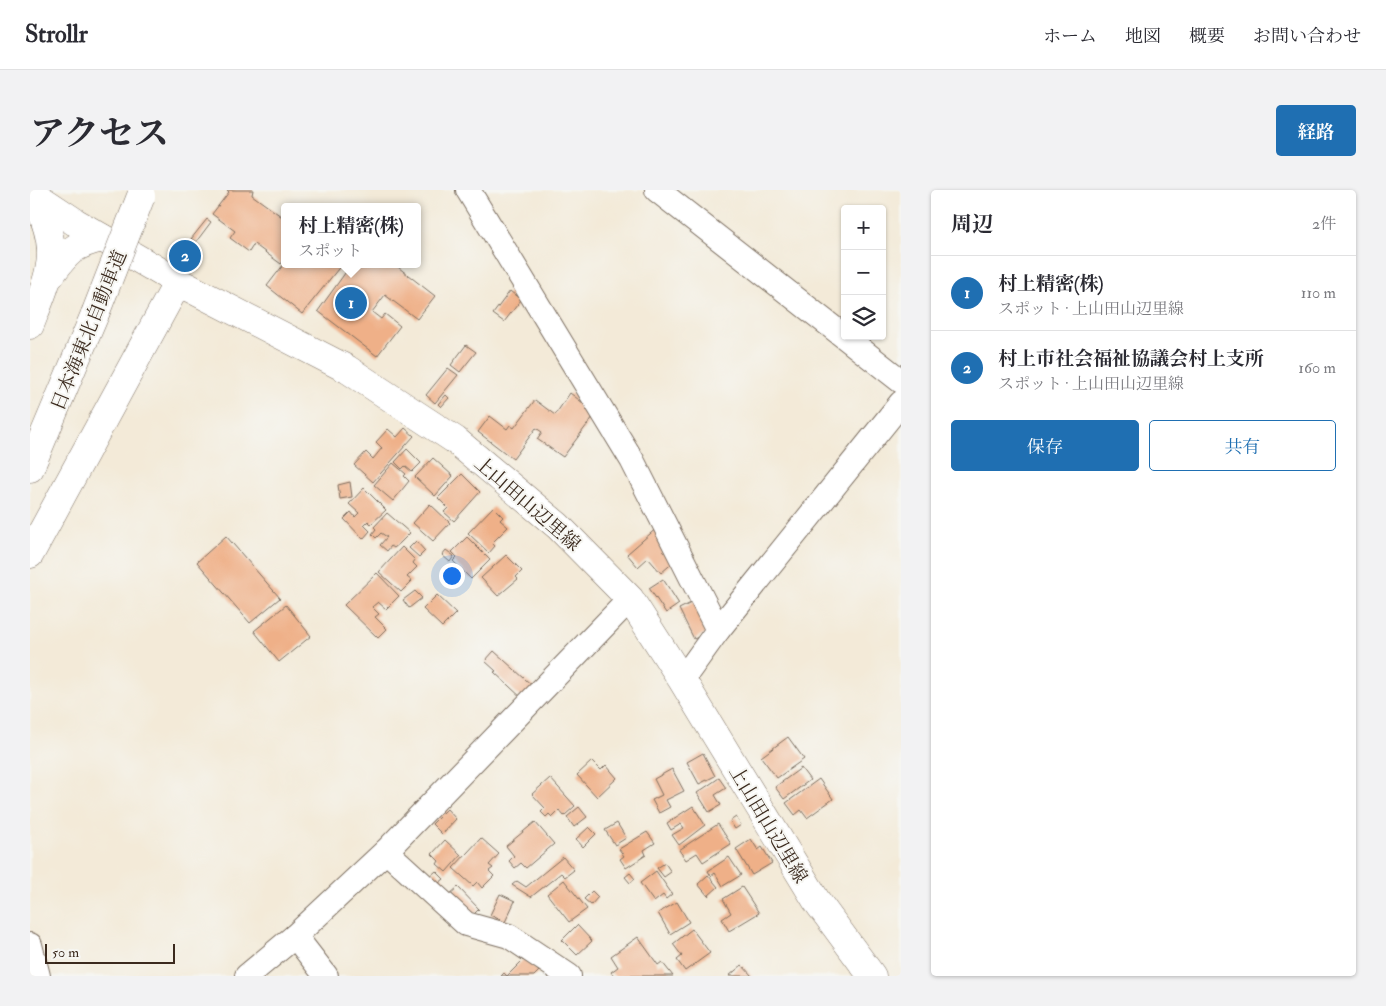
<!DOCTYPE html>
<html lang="ja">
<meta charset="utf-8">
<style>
body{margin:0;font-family:"IM FELL Double Pica","Noto Serif JP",serif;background:#f2f2f3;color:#2b2b33}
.controls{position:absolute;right:15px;top:15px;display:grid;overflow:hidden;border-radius:5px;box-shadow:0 1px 4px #0004}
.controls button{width:45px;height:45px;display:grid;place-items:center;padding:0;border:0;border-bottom:1px solid #e1e1e2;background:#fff;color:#2b2b33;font:25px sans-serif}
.scale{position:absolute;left:15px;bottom:12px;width:130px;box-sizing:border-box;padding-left:5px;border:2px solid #3b2a1e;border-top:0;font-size:14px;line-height:18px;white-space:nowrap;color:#3b2a1e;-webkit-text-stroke:4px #f6f6f2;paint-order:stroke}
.you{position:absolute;left:421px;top:385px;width:18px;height:18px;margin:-12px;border:4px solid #fff;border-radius:50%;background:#1a73e8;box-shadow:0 0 0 8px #1a73e833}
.badge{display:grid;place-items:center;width:32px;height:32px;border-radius:50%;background:#1f6fb2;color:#fff;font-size:16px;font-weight:700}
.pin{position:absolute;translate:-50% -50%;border:2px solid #fff;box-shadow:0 1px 5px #0006}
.popup{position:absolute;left:251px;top:13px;width:140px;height:65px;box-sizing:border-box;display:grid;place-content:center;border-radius:5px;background:#fff;filter:drop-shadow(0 1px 4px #0005);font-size:16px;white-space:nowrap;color:#7c7c81}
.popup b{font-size:19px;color:#2b2b33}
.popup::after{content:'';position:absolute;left:50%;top:100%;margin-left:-10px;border:10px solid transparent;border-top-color:#fff}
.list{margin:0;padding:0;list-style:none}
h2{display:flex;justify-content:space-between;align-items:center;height:65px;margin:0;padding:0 20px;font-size:21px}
h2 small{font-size:16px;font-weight:400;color:#7c7c81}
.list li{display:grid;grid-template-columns:32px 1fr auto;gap:15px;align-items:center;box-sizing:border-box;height:75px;padding:0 20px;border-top:1px solid #e1e1e2}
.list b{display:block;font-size:19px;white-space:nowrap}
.list p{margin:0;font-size:16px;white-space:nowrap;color:#7c7c81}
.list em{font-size:16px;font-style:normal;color:#7c7c81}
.actions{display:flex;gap:10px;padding:15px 20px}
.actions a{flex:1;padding:11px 0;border:1px solid #1f6fb2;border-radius:5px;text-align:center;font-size:18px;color:#1f6fb2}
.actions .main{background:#1f6fb2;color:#fff}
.icon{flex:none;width:28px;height:28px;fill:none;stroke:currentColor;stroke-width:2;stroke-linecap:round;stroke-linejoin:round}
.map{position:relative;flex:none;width:871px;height:786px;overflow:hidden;border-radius:5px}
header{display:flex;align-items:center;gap:30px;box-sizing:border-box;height:70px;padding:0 25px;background:#fff;border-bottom:1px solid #e1e1e2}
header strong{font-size:24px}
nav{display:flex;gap:28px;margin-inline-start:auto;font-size:18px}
.intro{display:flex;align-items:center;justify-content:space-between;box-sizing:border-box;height:120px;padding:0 30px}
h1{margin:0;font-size:35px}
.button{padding:12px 22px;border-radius:5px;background:#1f6fb2;color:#fff;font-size:18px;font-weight:700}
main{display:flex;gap:30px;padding:0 30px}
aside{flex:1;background:#fff;border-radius:5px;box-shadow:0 1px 4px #0004}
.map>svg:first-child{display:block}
.building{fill:#efb088}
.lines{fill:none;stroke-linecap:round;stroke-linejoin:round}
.minor-casing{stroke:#7b6d5f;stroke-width:26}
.major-casing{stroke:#7b6d5f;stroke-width:29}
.highway-casing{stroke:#7b6d5f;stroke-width:29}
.minor{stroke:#fff;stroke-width:24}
.major{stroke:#fff;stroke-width:28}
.highway{stroke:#fff;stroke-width:28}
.highway-bridge-casing{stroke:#7b6d5f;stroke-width:29;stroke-linecap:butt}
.highway-bridge{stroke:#fff;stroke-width:28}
.labels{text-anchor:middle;stroke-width:4;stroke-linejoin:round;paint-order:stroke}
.street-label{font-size:19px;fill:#3b2a1e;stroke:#f6f6f2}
</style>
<header>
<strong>Strollr</strong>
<nav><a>ホーム</a><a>地図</a><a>概要</a><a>お問い合わせ</a></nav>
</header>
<div class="intro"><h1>アクセス</h1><a class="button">経路</a></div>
<main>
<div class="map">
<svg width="871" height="786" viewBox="0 0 871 786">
<rect width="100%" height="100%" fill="#f6f6f2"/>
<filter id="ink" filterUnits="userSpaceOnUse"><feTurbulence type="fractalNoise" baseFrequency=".02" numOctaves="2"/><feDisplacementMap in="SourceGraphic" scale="10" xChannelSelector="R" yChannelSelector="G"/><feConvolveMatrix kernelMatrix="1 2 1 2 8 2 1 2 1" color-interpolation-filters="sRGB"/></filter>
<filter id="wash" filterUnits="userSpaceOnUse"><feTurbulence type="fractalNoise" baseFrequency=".0096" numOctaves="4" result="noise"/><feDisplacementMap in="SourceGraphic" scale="20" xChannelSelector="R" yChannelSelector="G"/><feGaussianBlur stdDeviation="1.12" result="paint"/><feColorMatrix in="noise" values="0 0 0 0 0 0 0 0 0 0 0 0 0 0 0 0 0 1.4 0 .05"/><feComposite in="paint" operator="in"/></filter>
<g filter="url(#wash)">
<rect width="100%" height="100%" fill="#f3ead8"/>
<g id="blocks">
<g class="building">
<path d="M197 0H223L222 5 255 29V69L251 74 224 54 219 62 200 48 205 41 182 24 199 2Z"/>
<path d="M177 29 181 32 166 52 161 49Z"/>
<path d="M161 52 165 55 161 61 165 63 156 77 144 70 154 55 158 57Z"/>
<path d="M254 74H312L272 124 237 96Z"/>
<path d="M329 74H364L405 106 387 129 355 105 342 122 351 129 355 124 370 136 347 166 288 121 318 79 322 82Z"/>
<path d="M480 101 491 110 474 132 463 124Z"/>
<path d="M436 155 446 162 430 182 421 175Z"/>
<path d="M418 178 428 185 405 213 396 205Z"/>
<path d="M540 203 566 223 533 267 507 249 512 242 506 238 483 269 448 242 460 226 477 239 480 235 484 238 505 210 525 225Z"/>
<path d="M416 205 419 208 411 217 408 214Z"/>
<path d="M375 238 384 246 343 292 324 275 336 262 343 269 352 258 346 252 358 239 367 247Z"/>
<path d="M377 259 391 273 382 282 375 276 372 279 365 272Z"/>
<path d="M403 268 423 286 405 306 385 287Z"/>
<path d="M363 273 376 284 374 286 379 291 363 311 344 295Z"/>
<path d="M432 284 450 302 424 331 414 322 418 318 408 308Z"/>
<path d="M320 292 322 307 310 309 308 295Z"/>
<path d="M334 298 356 320 341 334 338 331 334 335 340 341 333 349 314 329 321 322 325 327 329 323 319 314Z"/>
<path d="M400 314 420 333 403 351 383 333Z"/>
<path d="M463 317 473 327 470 330 478 337 462 353 465 356 459 363 438 343Z"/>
<path d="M357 323 380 343 370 353 364 358 361 356 357 361 350 355 357 347 351 343 346 348 342 344 346 339 344 337Z"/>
<path d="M628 337 646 370 631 383 618 368 608 377 597 364Z"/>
<path d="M196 346 250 408 220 433 167 372Z"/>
<path d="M437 347 460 370 441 389 423 371 427 367 422 362Z"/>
<path d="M386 351 395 361 389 367 379 358Z"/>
<path d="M372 357 385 370 383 373 387 377 377 387 382 391 371 402 349 382Z"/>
<path d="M416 360 424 366 420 372 412 365Z"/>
<path d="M476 365 492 381 486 387 488 389 468 406 451 388Z"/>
<path d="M347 383 369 406 356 419 348 412 342 417 349 424 345 427 357 439 348 448 314 415Z"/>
<path d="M633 389 649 414 636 423 619 398Z"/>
<path d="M385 401 392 408 379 418 373 410Z"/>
<path d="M407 405 426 423 412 437 393 419Z"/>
<path d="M669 409 684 439 664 449 649 419Z"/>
<path d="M256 415 281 446 249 472 224 441Z"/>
<path d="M464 461 505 498 494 510 464 482 466 481 455 471Z"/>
<path d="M758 547 774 569 747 588 731 567Z"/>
<path d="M673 563 685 586 669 594 657 572Z"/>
<path d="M562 571 571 580 576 575 587 588 567 607 547 585Z"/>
<path d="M771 578 780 590 754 609 745 597Z"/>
<path d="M642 579 654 601 636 610 640 617 629 623 622 610 632 605 624 589Z"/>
<path d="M520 588 545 616 534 626 529 620 522 627 519 624 516 627 511 622 515 618 502 604Z"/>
<path d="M689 588 696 598 685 605 691 615 679 622 667 603Z"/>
<path d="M789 589 803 609 777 628 771 620 765 625 756 613Z"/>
<path d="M663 616 675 635 649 655 642 645 654 638 651 634 641 640 637 633Z"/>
<path d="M549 617 557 627 544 637 537 627Z"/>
<path d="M417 619 426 629 412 644 402 634Z"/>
<path d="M706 627 711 635 705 639 700 631Z"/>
<path d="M505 632 524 654 496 678 491 673 485 678 479 671 484 666 476 656Z"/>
<path d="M587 633 596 648 585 655 575 640Z"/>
<path d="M688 634 701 654 673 672 667 663 656 670 649 660Z"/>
<path d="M559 637 566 644 553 657 546 649Z"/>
<path d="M617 642 625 653 614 660 616 665 596 678 590 669 594 666 589 659Z"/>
<path d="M451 648 469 664 459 675 463 678 459 681 464 686 452 698 447 692 443 696 423 678Z"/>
<path d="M721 649 728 660 732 657 742 673 722 685 706 659Z"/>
<path d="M415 650 431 665 416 682 407 674 409 671 402 664Z"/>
<path d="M533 667 544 680 535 687 531 683 501 707 482 695 487 691 496 697Z"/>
<path d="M699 667 711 685 693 696 685 683 681 686 678 681Z"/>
<path d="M635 673 641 682 634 687 627 678Z"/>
<path d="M406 681 414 689 404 697 397 689Z"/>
<path d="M626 681 642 704 636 709 633 705 624 712 610 693Z"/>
<path d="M600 683 605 689 600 693 595 687Z"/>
<path d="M678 685 688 697 678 706 668 694Z"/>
<path d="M534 690 557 719 539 732 517 704Z"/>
<path d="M428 697 449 719 440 728 419 705Z"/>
<path d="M712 697 729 723 699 741 692 729 701 723 693 709Z"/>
<path d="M562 701 568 707 561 715 554 709Z"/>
<path d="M470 704 485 711 475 732 460 725Z"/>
<path d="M647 712 659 732 640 744 628 723Z"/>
<path d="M547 735 562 751 547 765 532 750Z"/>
<path d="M662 739 680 763 655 781 647 770 652 766 643 754Z"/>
<path d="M608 747 628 775 632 772 643 786H584L581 782 588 777 581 766Z"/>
<path d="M494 769 509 781 504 786H471L474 783 477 786Z"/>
<path d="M712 775 722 786H699Z"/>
</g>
</g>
</g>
<g filter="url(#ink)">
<use href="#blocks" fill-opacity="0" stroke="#7b6d5f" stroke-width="1"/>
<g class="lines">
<defs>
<g id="minor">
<path d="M438 0 602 270 688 440"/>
<path d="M627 0 871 191"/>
<path d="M652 490 688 440 871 213"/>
<path d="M265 746 296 786"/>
<path d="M0 755 8 786"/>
<path d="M217 786 265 746 356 661"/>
<path d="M539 786 479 746 436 734 356 661 600 409"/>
</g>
<path id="major" d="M0 2 45 32 148 92 317 179 425 250 528 336 600 409 652 490 786 710 842 786"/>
<g id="highway">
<path d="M20 86C36 63 44 54 72 48"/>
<path d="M0 135C21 82 33 59 3 5"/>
<path d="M0 278 65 124"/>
<path d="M0 364 148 92"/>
</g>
</defs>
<use href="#minor" class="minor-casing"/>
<use href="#major" class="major-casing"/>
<use href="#highway" class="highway-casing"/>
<use href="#minor" class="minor"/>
<use href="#major" class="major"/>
<use href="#highway" class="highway"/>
<defs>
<path id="highway-bridge" d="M65 124 111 6"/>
</defs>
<use href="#highway-bridge" class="highway-bridge-casing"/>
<use href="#highway-bridge" class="highway-bridge"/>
</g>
</g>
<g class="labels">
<g class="street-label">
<text transform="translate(58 140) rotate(-68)" y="7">日本海東北自動車道</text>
<text transform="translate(498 313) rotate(41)" y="7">上山田山辺里線</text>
<text transform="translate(739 634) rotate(59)" y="7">上山田山辺里線</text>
</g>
</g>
</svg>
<div class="controls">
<button>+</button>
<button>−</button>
<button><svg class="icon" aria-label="layers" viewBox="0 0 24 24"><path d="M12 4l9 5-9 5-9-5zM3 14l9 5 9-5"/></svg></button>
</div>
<div class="scale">50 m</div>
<div class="you"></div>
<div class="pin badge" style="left:321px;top:113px">1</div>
<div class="popup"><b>村上精密(株)</b>スポット</div>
<div class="pin badge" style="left:155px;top:66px">2</div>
</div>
<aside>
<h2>周辺<small>2件</small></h2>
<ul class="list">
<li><span class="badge">1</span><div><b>村上精密(株)</b><p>スポット · 上山田山辺里線</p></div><em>110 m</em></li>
<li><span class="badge">2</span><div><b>村上市社会福祉協議会村上支所</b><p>スポット · 上山田山辺里線</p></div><em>160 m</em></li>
</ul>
<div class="actions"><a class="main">保存</a><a>共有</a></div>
</aside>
</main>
